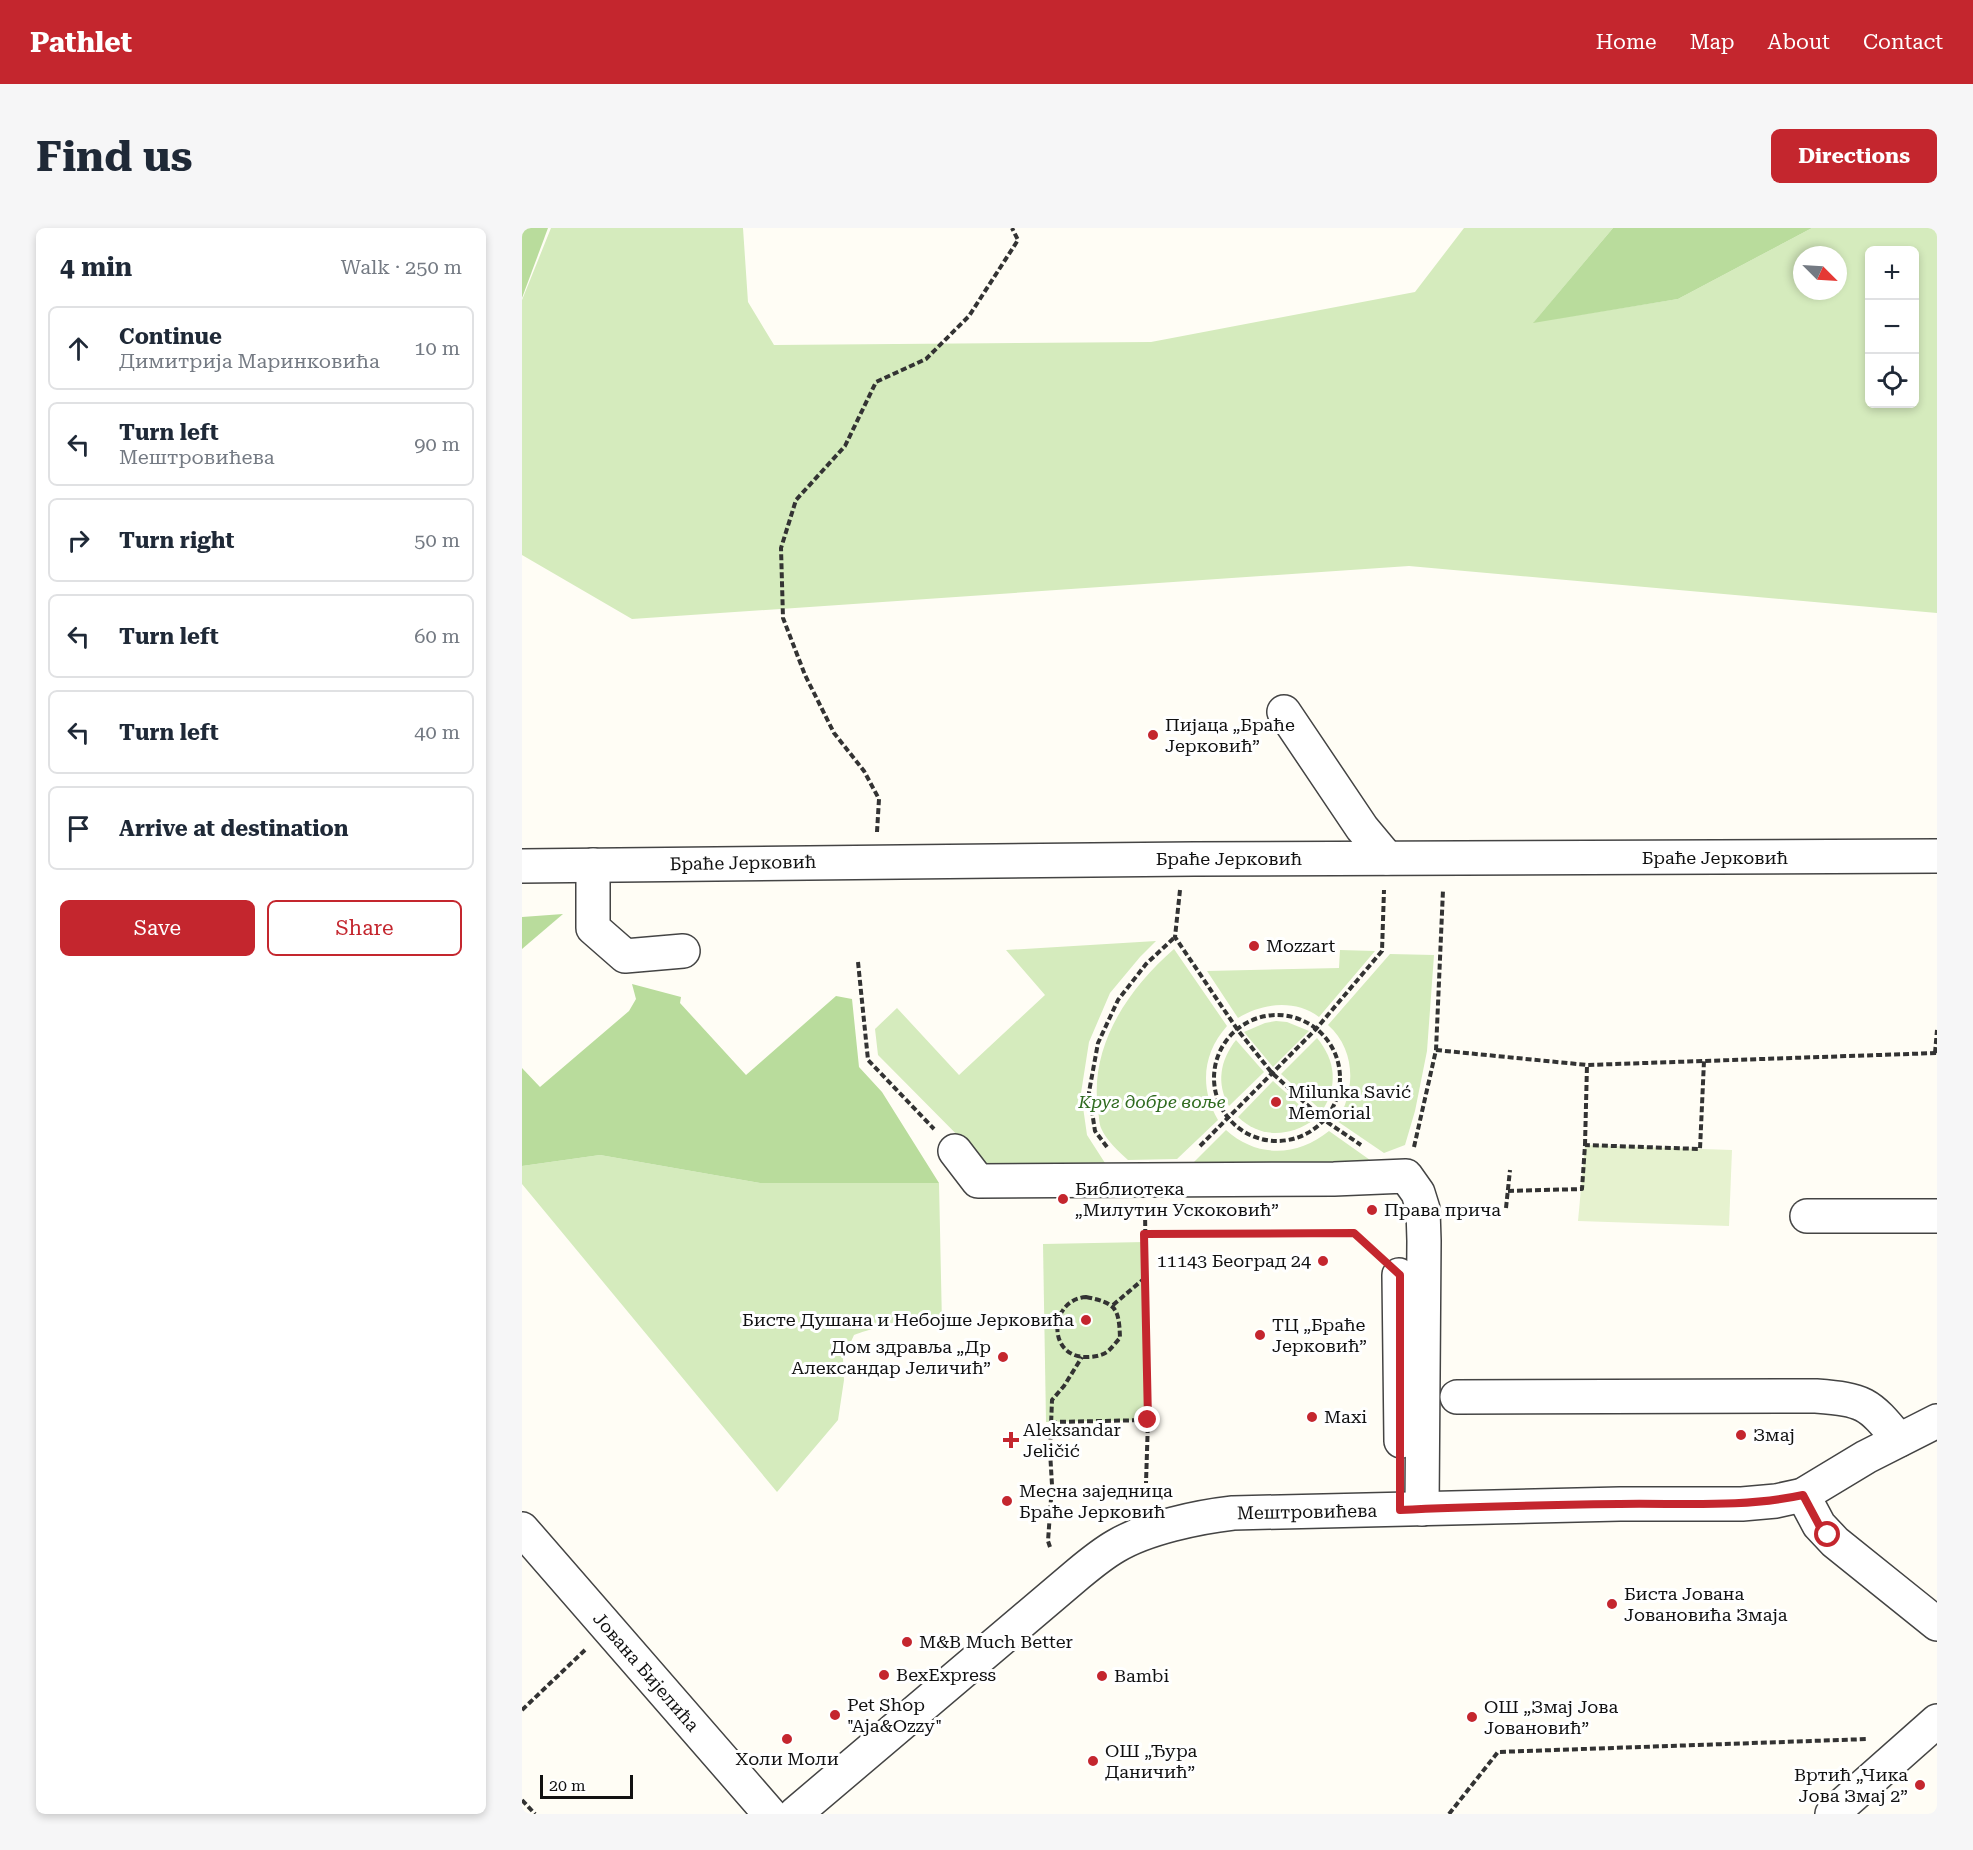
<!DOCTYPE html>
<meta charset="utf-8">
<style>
body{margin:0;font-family:"Roboto Serif",serif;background:#f6f6f7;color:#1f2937}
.controls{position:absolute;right:18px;top:18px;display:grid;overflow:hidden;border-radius:9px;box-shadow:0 3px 9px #0003}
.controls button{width:54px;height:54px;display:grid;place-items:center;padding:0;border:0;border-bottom:2px solid #e0e1e3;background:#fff;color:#1f2937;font:30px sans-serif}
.compass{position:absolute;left:1271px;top:18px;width:54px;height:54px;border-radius:50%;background:#fff;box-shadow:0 3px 9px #0003;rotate:114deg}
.scale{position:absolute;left:18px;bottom:15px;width:93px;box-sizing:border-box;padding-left:6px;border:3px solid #111;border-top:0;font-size:16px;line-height:21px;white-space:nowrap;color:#111;-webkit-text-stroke:4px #fff;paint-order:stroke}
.stop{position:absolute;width:18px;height:18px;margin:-14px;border:4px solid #c4262e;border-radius:50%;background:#fff}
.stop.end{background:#c4262e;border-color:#fff;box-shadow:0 2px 6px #0008}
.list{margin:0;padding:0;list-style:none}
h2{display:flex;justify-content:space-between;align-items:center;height:78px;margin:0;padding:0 24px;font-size:26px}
h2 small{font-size:20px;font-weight:400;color:#747a83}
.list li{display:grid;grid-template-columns:39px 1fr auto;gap:18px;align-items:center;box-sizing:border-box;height:84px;margin:0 12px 12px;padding:0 12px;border:2px solid #e0e1e3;border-radius:9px}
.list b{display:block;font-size:22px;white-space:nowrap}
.list p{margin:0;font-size:20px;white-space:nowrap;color:#747a83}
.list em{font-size:20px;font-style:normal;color:#747a83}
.actions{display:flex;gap:12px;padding:18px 24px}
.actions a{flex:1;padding:14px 0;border:2px solid #c4262e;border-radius:9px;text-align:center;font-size:21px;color:#c4262e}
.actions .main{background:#c4262e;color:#fff}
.icon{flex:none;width:33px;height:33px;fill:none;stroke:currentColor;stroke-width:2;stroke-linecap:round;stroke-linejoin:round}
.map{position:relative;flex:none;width:1415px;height:1586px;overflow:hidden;border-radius:9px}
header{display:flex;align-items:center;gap:36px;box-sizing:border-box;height:84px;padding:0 30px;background:#c4262e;color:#fff}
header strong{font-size:28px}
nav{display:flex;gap:33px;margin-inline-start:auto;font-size:21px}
.intro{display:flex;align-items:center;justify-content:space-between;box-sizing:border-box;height:144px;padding:0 36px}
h1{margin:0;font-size:42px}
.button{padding:15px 27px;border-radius:9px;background:#c4262e;color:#fff;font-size:21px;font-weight:700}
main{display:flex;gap:36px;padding:0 36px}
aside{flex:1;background:#fff;border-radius:9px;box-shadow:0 3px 9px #0003}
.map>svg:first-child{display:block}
.green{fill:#d5ebbd;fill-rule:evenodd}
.forest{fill:#b9dc9c}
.pitch{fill:#e6f2cf}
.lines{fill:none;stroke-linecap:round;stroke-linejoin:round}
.minor-casing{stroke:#444;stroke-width:36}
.path{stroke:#333;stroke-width:4;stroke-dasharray:6 3;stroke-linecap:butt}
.minor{stroke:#fff;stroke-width:33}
.route{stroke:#c4262e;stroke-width:8}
.poi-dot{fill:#c4262e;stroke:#fff;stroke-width:2}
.labels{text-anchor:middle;stroke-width:6;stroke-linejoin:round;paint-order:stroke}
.poi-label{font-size:18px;fill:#111;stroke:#fff;text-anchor:start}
.street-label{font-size:18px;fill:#111;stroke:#fff}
.park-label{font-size:18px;font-style:italic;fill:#2f6b1f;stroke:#fff}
</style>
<header>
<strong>Pathlet</strong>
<nav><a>Home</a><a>Map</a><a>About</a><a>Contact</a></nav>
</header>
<div class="intro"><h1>Find us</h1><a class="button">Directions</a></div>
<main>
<aside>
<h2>4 min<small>Walk · 250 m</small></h2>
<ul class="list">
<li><svg class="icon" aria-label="ahead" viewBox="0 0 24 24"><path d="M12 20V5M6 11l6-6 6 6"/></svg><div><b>Continue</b><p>Димитрија Маринковића</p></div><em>10 m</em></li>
<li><svg class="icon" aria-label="left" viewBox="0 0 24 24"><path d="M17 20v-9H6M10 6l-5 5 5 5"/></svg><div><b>Turn left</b><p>Мештровићева</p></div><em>90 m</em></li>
<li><svg class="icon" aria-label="right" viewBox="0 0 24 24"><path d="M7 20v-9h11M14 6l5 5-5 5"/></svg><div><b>Turn right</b></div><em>50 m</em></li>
<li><svg class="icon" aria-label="left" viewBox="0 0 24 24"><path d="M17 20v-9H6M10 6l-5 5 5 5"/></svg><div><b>Turn left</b></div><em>60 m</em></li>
<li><svg class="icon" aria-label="left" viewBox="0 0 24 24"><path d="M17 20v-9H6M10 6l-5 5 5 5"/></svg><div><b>Turn left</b></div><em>40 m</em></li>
<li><svg class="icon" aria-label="arrive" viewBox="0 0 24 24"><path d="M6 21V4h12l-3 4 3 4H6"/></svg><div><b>Arrive at destination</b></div></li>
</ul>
<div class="actions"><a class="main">Save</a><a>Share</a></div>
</aside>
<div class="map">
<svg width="1415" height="1586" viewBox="0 0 1415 1586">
<rect width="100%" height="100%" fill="#fffdf5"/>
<g class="green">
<path d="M29 0H221L226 74 252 117 629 114 893 64 942 0H1091L1012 94 1156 71 1290 0H1415V385L887 338 110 391 0 327V72ZM1348 22H1392V176H1348ZM1280 27H1316V63H1280Z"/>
<path d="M634 713 618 729 588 765 567 814 559 865 565 907 583 935H463L356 827 353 801 375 780 437 847 523 767 484 722Z"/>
<path d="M652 721 705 798C681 825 677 859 696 892L655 931 606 932C597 924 584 912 579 900 577 895 577 887 576 882 567 818 606 761 652 721Z"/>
<path d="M818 722 853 723 797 789C773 771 740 775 716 790L685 743 817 740Z"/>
<path d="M868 726 912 727 905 823 893 883 883 917 862 925 815 893C834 862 834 822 806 797Z"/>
<path d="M754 793 765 794 787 803 751 839 722 804 743 795Z"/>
<path d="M795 810C814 833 816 858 800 883L759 846Z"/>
<path d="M714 812 742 844 707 878C694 856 698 832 714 812Z"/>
<path d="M751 853 793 891C768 909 739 911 716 889Z"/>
<path d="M704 902C735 930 775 929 807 903L848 932 838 938 696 944 671 935Z"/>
<path d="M78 927 238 955H417L420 1096C411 1095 404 1093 395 1092 382 1090 346 1102 332 1107L321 1131 322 1152 316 1192 255 1264 0 956V938Z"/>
<path d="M623 1014 626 1192 524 1194 521 1016Z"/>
</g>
<g class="forest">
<path d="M0 0H26L0 70Z"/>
<path d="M1091 0H1290L1156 71 1011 95Z"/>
<path d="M41 686 0 721V689Z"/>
<path d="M110 756 159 769 158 775 224 847 314 768 330 771 337 839 360 864 417 955H238L78 927 0 938V840L18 859 107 783 114 771Z"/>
</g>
<path class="pitch" d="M1063 917 1210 922 1207 998 1056 993Z"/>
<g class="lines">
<defs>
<g id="minor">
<path d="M762 484 840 600 865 630"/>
<path d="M71 637V700L103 728 161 723"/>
<path d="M0 638 672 631 1415 628"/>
<path d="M433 923 456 953 812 951 884 948 896 965 901 981 902 1013 900 1281"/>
<path d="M1285 988H1415"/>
<path d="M877 1047 879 1213"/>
<path d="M935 1169 1294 1168C1342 1172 1346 1174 1377 1212"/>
<path d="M1281 1267 1297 1297 1313 1314 1415 1396"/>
<path d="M0 1301 248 1586"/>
<path d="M273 1586 556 1346C568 1336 580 1326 594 1318 624 1300 676 1289 711 1285L1098 1276H1220L1254 1273 1281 1267 1344 1229 1415 1193"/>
<path d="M1310 1586 1415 1493"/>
</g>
</defs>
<use href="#minor" class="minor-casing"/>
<g class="path">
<path d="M355 604 357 571 342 543 312 505 283 447 261 390 259 320 274 272 323 218 354 154 404 131 447 88 496 12 490 0"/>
<path d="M658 662 653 709 715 801 750 845 802 892 839 917"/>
<path d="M336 734 346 832 412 901"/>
<circle cx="755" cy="850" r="63"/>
<path d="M914 822 1065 837 1415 825"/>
<path d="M1413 825 1415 802"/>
<path d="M1063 917 1065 837"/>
<path d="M678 918 794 801 860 723 862 662"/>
<path d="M585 919 573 903 567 864 576 815 596 772 624 736 653 709"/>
<path d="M892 919 914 822 921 662"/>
<path d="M986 963 1060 961 1063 917 1178 921 1182 833"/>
<path d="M984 980 988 942"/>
<path d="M623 983 626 1192 624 1255"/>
<path d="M622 1006 832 1005 854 1025"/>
<path d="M564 1069C594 1075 597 1080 598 1110 594 1114 590 1120 585 1124 579 1128 571 1129 563 1129 525 1128 527 1072 564 1069Z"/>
<path d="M591 1077 624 1049"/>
<path d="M529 1194 626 1192"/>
<path d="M528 1319 526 1313 530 1257 528 1223 530 1172 542 1158 560 1129"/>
<path d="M0 1482 63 1422"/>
<path d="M0 1572 13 1586"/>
<path d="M927 1586 976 1524 1346 1511"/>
</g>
<use href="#minor" class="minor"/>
</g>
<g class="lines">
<path class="route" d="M626 1192 622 1006 832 1005 878 1047V1282C951 1278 1025 1277 1098 1276 1160 1275 1221 1280 1281 1267L1297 1297 1306 1307"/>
</g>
<g class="poi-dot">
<circle cx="631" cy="507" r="6"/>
<circle cx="732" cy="718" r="6"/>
<circle cx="754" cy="874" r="6"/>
<circle cx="541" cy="971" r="6"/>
<circle cx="850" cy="982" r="6"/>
<circle cx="801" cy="1033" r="6"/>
<circle cx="564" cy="1092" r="6"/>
<circle cx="738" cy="1107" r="6"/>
<circle cx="481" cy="1129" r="6"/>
<circle cx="790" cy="1189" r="6"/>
<circle cx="1219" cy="1207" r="6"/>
<path d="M486 1203h6v6h6v6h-6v6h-6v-6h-6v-6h6z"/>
<circle cx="485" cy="1273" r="6"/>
<circle cx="1090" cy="1376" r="6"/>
<circle cx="385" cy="1414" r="6"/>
<circle cx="362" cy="1447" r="6"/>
<circle cx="580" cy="1448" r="6"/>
<circle cx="313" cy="1487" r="6"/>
<circle cx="950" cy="1489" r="6"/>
<circle cx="265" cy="1511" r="6"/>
<circle cx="571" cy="1533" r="6"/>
<circle cx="1398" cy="1557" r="6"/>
</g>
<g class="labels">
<g class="poi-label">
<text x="643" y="503">Пијаца „Браће<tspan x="643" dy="21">Јерковић”</tspan></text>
<text x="744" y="724">Mozzart</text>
<text x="766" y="870">Milunka Savić<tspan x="766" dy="21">Memorial</tspan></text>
<text x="553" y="967">Библиотека<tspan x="553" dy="21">„Милутин Ускоковић”</tspan></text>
<text x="862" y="988">Права прича</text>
<text x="789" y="1039" text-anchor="end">11143 Београд 24</text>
<text x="552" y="1098" text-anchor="end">Бисте Душана и Небојше Јерковића</text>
<text x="750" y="1103">ТЦ „Браће<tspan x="750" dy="21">Јерковић”</tspan></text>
<text x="469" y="1125" text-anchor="end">Дом здравља „Др<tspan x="469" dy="21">Александар Јеличић”</tspan></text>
<text x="802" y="1195">Maxi</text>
<text x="501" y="1208">Aleksandar<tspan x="501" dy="21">Jeličić</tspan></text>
<text x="1231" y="1213">Змај</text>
<text x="497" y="1269">Месна заједница<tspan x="497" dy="21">Браће Јерковић</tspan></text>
<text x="1102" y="1372">Биста Јована<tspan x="1102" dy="21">Јовановића Змаја</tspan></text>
<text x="397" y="1420">M&amp;B Much Better</text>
<text x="374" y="1453">BexExpress</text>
<text x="592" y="1454">Bambi</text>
<text x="325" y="1483">Pet Shop<tspan x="325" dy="21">"Aja&amp;Ozzy"</tspan></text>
<text x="962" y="1485">ОШ „Змај Јова<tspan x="962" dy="21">Јовановић”</tspan></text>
<text x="583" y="1529">ОШ „Ђура<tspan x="583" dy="21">Даничић”</tspan></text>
<text x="265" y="1537" text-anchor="middle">Холи Моли</text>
<text x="1386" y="1553" text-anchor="end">Вртић „Чика<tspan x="1386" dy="21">Јова Змај 2”</tspan></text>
</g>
<g class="street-label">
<text x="1193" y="636">Браће Јерковић</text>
<text x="707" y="637">Браће Јерковић</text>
<text transform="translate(221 635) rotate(-1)" y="6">Браће Јерковић</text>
<text transform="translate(785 1284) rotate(-1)" y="6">Мештровићева</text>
<text transform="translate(124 1444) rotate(49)" y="6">Јована Бијелића</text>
</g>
<g class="park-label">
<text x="630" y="880">Круг добре воље</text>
</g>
</g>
</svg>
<div class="controls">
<button>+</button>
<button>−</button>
<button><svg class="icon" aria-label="locate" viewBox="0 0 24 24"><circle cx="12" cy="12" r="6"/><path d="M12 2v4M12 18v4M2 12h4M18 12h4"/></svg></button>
</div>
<svg class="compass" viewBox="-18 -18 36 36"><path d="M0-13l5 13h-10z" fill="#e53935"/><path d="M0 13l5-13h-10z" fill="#747a83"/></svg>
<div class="scale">20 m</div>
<div class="stop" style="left:1306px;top:1307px"></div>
<div class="stop end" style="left:626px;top:1192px"></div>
</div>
</main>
